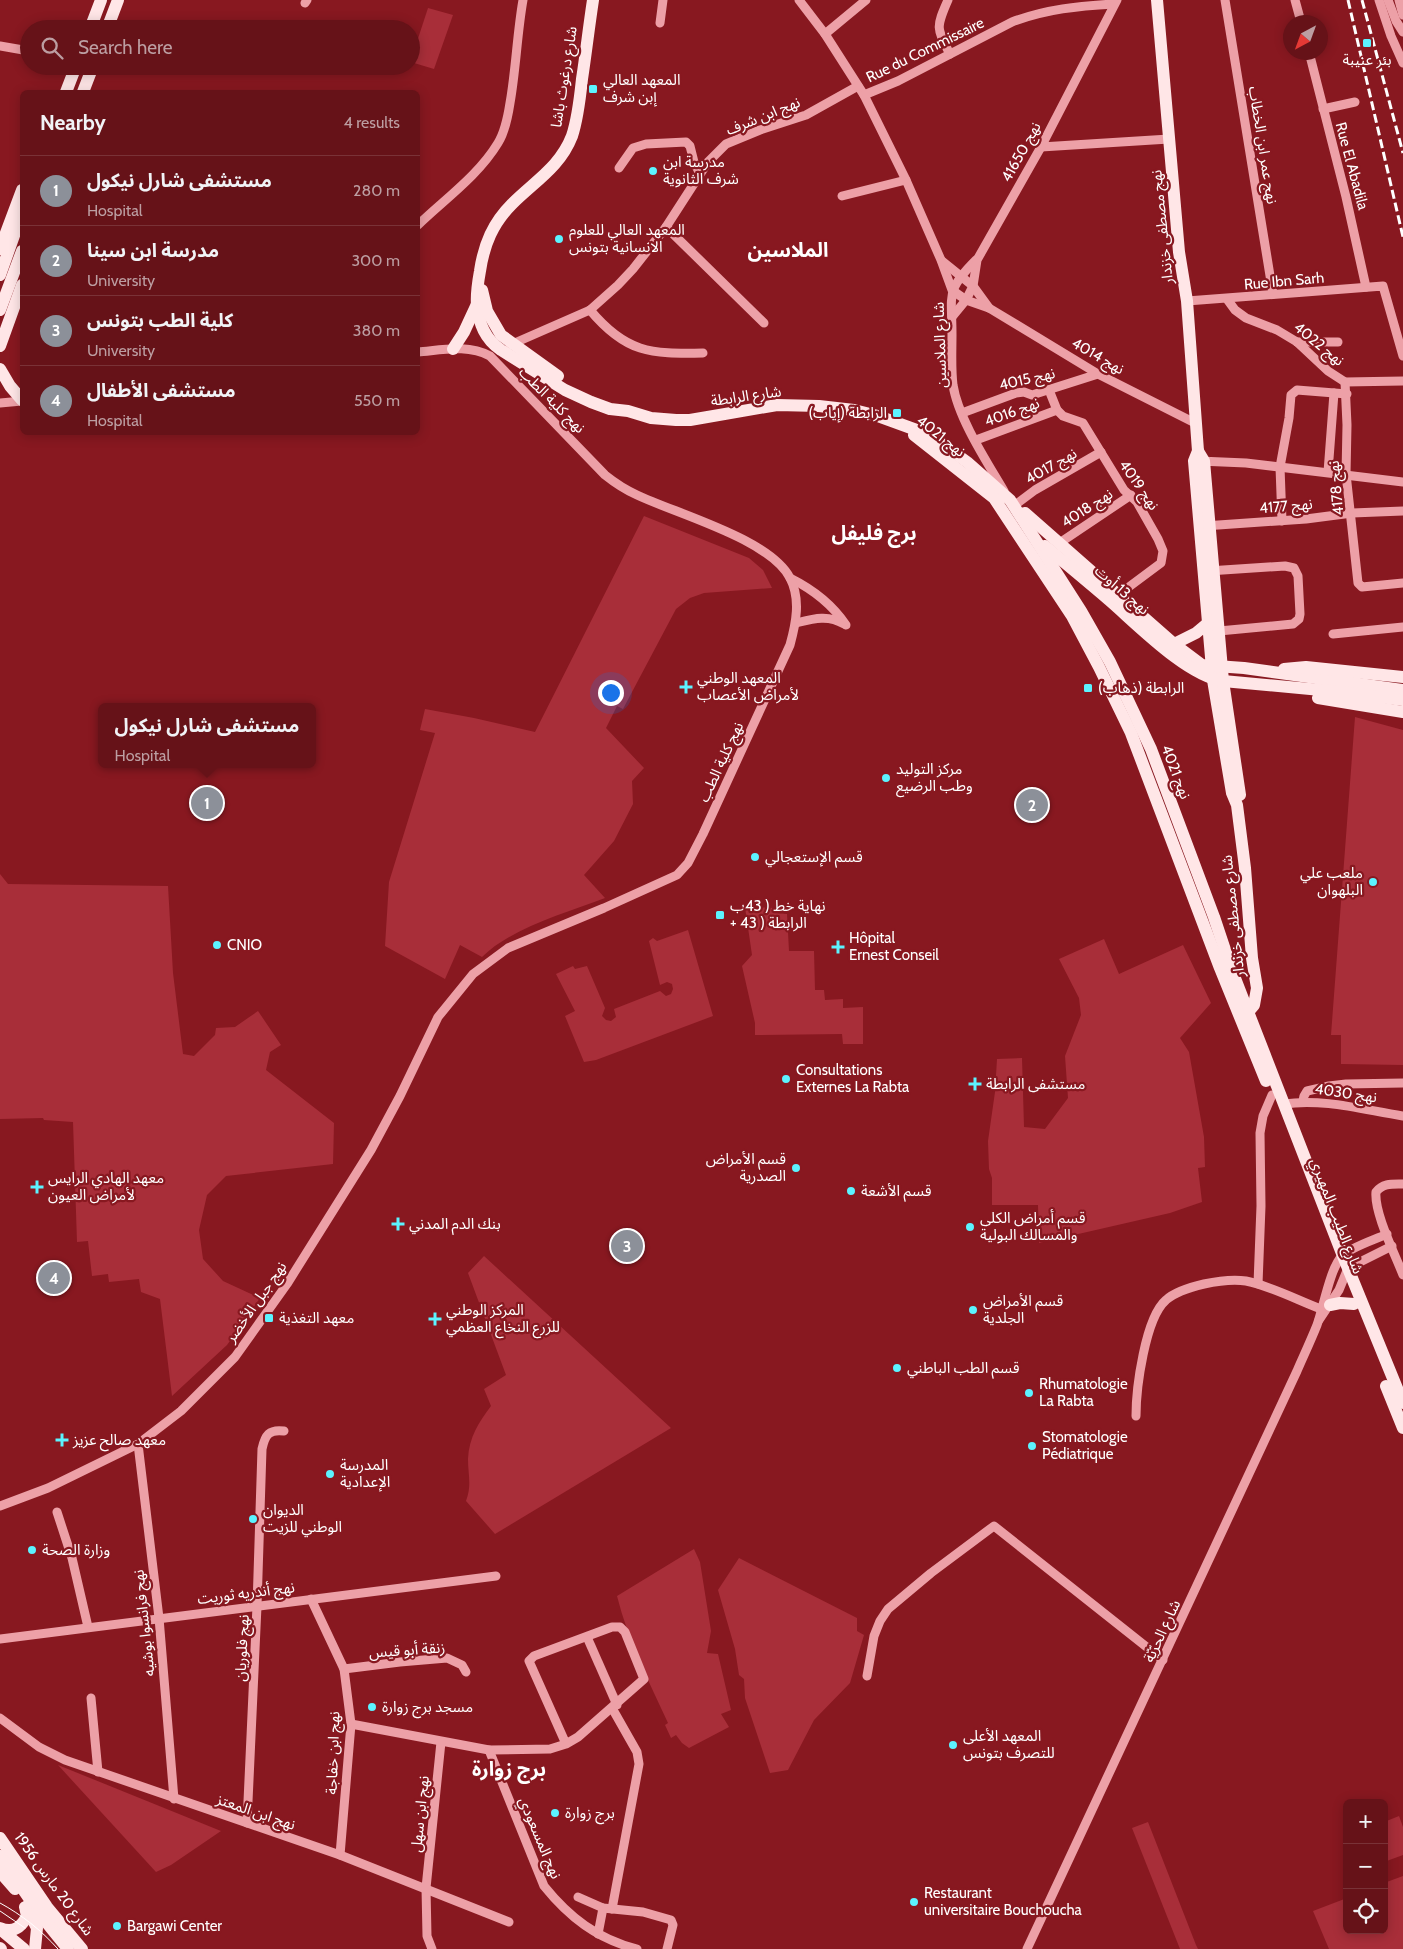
<!DOCTYPE html>
<meta charset="utf-8">
<style>
body{margin:0;font-family:Cabin,"Noto Sans Arabic",sans-serif;background:#6e2025;color:#f1f3f6}
.controls{position:absolute;right:15px;bottom:15px;display:grid;overflow:hidden;border-radius:8px;box-shadow:0 2px 12px #0003}
.controls button{width:45px;height:45px;display:grid;place-items:center;padding:0;border:0;border-bottom:1px solid #793237;background:#661218;color:#f1f3f6;font:25px sans-serif}
.compass{position:absolute;left:1283px;top:15px;width:45px;height:45px;border-radius:50%;background:#661218;box-shadow:0 2px 12px #0003;rotate:221deg}
.you{position:absolute;left:610px;top:692px;width:18px;height:18px;margin:-12px;border:4px solid #fff;border-radius:50%;background:#1a73e8;box-shadow:0 0 0 8px #1a73e833}
.badge{display:grid;place-items:center;width:32px;height:32px;border-radius:50%;background:#8c9099;color:#fff;font-size:16px;font-weight:700}
.pin{position:absolute;translate:-50% -50%;border:2px solid #fff;box-shadow:0 1px 5px #0006}
.popup{position:absolute;left:98px;top:703px;width:218px;height:65px;box-sizing:border-box;display:grid;place-content:center;border-radius:8px;background:#661218;filter:drop-shadow(0 1px 4px #0005);font-size:16px;white-space:nowrap;color:#bc9ea2}
.popup b{font-size:19px;color:#f1f3f6}
.popup::after{content:'';position:absolute;left:50%;top:100%;margin-left:-10px;border:10px solid transparent;border-top-color:#661218}
.list{margin:0;padding:0;list-style:none}
h2{display:flex;justify-content:space-between;align-items:center;height:65px;margin:0;padding:0 20px;font-size:21px}
h2 small{font-size:16px;font-weight:400;color:#bc9ea2}
.list li{display:grid;grid-template-columns:32px 1fr auto;gap:15px;align-items:center;box-sizing:border-box;height:70px;padding:0 20px;border-top:1px solid #793237}
.list b{display:block;font-size:19px;white-space:nowrap}
.list p{margin:0;font-size:16px;white-space:nowrap;color:#bc9ea2}
.list em{font-size:16px;font-style:normal;color:#bc9ea2}
.icon{flex:none;width:28px;height:28px;fill:none;stroke:currentColor;stroke-width:2;stroke-linecap:round;stroke-linejoin:round}
.map{position:relative;flex:none;width:1403px;height:1949px;overflow:hidden}
.search{position:absolute;background:#661218;box-shadow:0 2px 12px #0003;left:20px;top:20px;width:400px;height:55px;display:flex;align-items:center;gap:12px;box-sizing:border-box;padding:0 18px;border-radius:28px;color:#bc9ea2;font-size:19px}
.panel{position:absolute;background:#661218;box-shadow:0 2px 12px #0003;left:20px;top:90px;width:400px;height:345px;border-radius:8px}
.map>svg:first-child{display:block}
.green{fill:#a82e39}
.lines{fill:none;stroke-linecap:round;stroke-linejoin:round}
.minor{stroke:#eda0a7;stroke-width:9}
.major{stroke:#ffe6e7;stroke-width:12}
.tram{stroke:#fff;stroke-width:1}
.rail{stroke:#fff;stroke-width:3;stroke-dasharray:9 4;stroke-linecap:butt}
.poi-dot{fill:#5cf3ff;stroke:#881820;stroke-width:2}
.labels{text-anchor:middle;stroke-width:4.5;stroke-linejoin:round;paint-order:stroke}
.street-label{font-size:15px;fill:#fff;stroke:#881820}
.poi-label{font-size:15px;fill:#fff;stroke:#881820;text-anchor:start}
.district-label{font-size:20px;font-weight:bold;fill:#fff;stroke:#881820}
</style>
<div class="map">
<svg width="1403" height="1949" viewBox="0 0 1403 1949">
<rect width="100%" height="100%" fill="#881820"/>
<g class="green">
<path d="M428 8 453 15 434 69 414 63 411 60Z"/>
<path d="M644 516 749 558 763 570 772 588 704 593 690 598 676 609 623 709 617 706 606 728 644 768 632 781 633 804 614 841 584 875 605 898C566 913 511 928 482 957L460 945 445 979 385 946 389 882 435 733 420 730 425 709 474 718 535 732Z"/>
<path d="M1355 717 1403 730V1065L1341 1064V1035H1331Z"/>
<path d="M0 874 8 884 168 886 173 973 183 1054 194 1056 215 1035 216 1028 235 1027 258 1011 281 1045 270 1052 266 1070 334 1123 333 1164 226 1176 207 1195 199 1230 203 1259 223 1281 260 1298 227 1345 172 1396 160 1299 141 1292 139 1279 109 1282 108 1274 92 1276 88 1241 77 1242 73 1122 44 1120 43 1118 0 1119Z"/>
<path d="M745 907 775 908V913L787 914 789 951H814L815 990H824L825 1000 843 999V1008L863 1007V1044H843L842 1034 755 1035V1023L742 966 752 955Z"/>
<path d="M688 930 713 1016 596 1060 584 1062 565 1016 575 1011 556 974 573 966 575 969 587 966 605 1008 602 1016 606 1020 611 1021 616 1017 614 1009 660 991 666 996 671 994 673 989 672 984 667 982 660 985 649 941 653 938 657 941Z"/>
<path d="M1104 939 1119 974 1183 945 1211 1003 1180 1038 1189 1052 1204 1137 1205 1167 1198 1168 1202 1202 1170 1213 1039 1243 1038 1205H992V1178L989 1169 988 1141 995 1092 997 1059 1022 1058 1024 1127 1045 1129 1068 1098 1065 1056 1081 1015 1079 998 1059 959Z"/>
<path d="M484 1256 671 1428 495 1534 466 1501C472 1485 468 1475 468 1459 469 1437 479 1422 491 1406L484 1389 506 1375 468 1273Z"/>
<path d="M694 1549 700 1562 711 1631 707 1653 718 1654 731 1710 721 1714 729 1727 689 1748 682 1743 676 1735 671 1738 665 1725 668 1723C649 1682 628 1640 617 1596Z"/>
<path d="M739 1558 857 1618V1631L864 1635 850 1683 814 1720 788 1770 770 1773 745 1698 744 1679 739 1675 735 1649 718 1590Z"/>
<path d="M58 1765 221 1831 171 1865 156 1872Z"/>
<path d="M1399 1816 1403 1827V1855L1384 1862V1822Z"/>
<path d="M1148 1822 1196 1945 1198 1949H1180L1132 1828Z"/>
<path d="M1403 1876V1949H1329L1313 1911 1347 1898V1930H1384V1883Z"/>
</g>
<g class="lines">
<g class="minor">
<path d="M799 0 825 34 864 95 906 180 941 260 952 290 966 300 989 308 1098 374 1195 423"/>
<path d="M948 0C936 27 936 28 950 54"/>
<path d="M1225 0 1273 294"/>
<path d="M1295 0 1301 22"/>
<path d="M1379 0 1391 36 1403 63"/>
<path d="M1388 0 1396 21 1403 32"/>
<path d="M1399 0 1403 15"/>
<path d="M305 3 307 0"/>
<path d="M660 23 663 0"/>
<path d="M825 34 866 0"/>
<path d="M0 46 29 51"/>
<path d="M1309 52 1346 197 1366 287"/>
<path d="M864 95 898 81 1012 22C1046 9 1079 6 1114 4"/>
<path d="M1323 109 1355 102"/>
<path d="M1041 147 1169 139"/>
<path d="M619 168 633 148 646 144 686 142 690 146 694 162 700 174"/>
<path d="M842 196 906 180"/>
<path d="M418 225C445 199 478 176 498 143 505 132 508 116 510 103 516 69 517 34 523 0"/>
<path d="M666 227 764 323"/>
<path d="M976 260C945 291 952 294 952 335 952 352 951 369 953 385 958 418 987 462 1004 491"/>
<path d="M942 261 973 286 989 308"/>
<path d="M1227 299 1235 310 1246 318 1277 330 1297 342 1328 371 1345 382 1403 381"/>
<path d="M1187 301 1383 286 1403 356"/>
<path d="M590 310C626 353 650 354 703 353"/>
<path d="M952 317 966 300 973 286 977 260 1041 147 1117 0"/>
<path d="M1297 342H1338"/>
<path d="M510 345 590 310 618 285 633 269 666 227 708 162 726 144 760 130 806 115 858 86"/>
<path d="M1345 382 1347 425 1346 474 1358 583 1362 587 1403 583"/>
<path d="M1049 390 1057 410 1063 416 1083 423 1124 490 1137 502 1158 539 1163 551 1161 563 1118 595"/>
<path d="M0 403 22 401"/>
<path d="M962 413 1016 393 1024 392 1032 395 1098 374"/>
<path d="M976 440 1057 410"/>
<path d="M1199 461 1246 463 1403 482"/>
<path d="M1328 472 1334 393"/>
<path d="M1015 505 1035 490 1101 452"/>
<path d="M1282 521 1280 467 1289 418 1291 395 1297 390 1347 394"/>
<path d="M1204 526 1306 519 1352 513 1403 511"/>
<path d="M1058 544 1131 495"/>
<path d="M1208 571 1285 566 1294 568 1298 576 1300 614 1299 619 1293 624 1219 631"/>
<path d="M790 578C812 589 832 604 846 625"/>
<path d="M796 623C812 619 828 614 844 624"/>
<path d="M1333 634 1403 627"/>
<path d="M1303 1101 1304 1096 1307 1091 1329 1086 1346 1084 1403 1083"/>
<path d="M1284 1104C1323 1098 1364 1110 1403 1116"/>
<path d="M1403 1184C1392 1184 1383 1183 1376 1192 1374 1213 1395 1254 1403 1275"/>
<path d="M1258 1284 1261 1206 1260 1133 1263 1116 1272 1095"/>
<path d="M1319 1320 1339 1290 1348 1268 1392 1246"/>
<path d="M1136 1416C1136 1389 1145 1318 1166 1300 1176 1291 1191 1287 1204 1284 1218 1281 1232 1279 1246 1281 1271 1286 1297 1300 1321 1309"/>
<path d="M138 1444 159 1618 174 1799"/>
<path d="M0 1506 48 1488 138 1444 181 1411 235 1357 287 1284 371 1150 400 1096 438 1017 473 974 508 948 604 908 677 875 688 863 703 834 790 645C796 623 801 599 790 578 770 539 677 514 637 495 626 490 615 483 605 475L490 356C468 344 442 350 418 352"/>
<path d="M57 1512 72 1558 88 1627"/>
<path d="M311 1599 344 1669 351 1724 340 1855"/>
<path d="M587 1637 617 1705"/>
<path d="M0 1639 496 1576"/>
<path d="M344 1669 400 1662 447 1658 462 1665 466 1672"/>
<path d="M867 1676 874 1636 880 1621 888 1609 931 1573 994 1526 1163 1660"/>
<path d="M91 1698 98 1772"/>
<path d="M0 1718 39 1747 65 1760 340 1855 509 1922"/>
<path d="M351 1724 489 1750 550 1749 566 1744 578 1737 644 1679 625 1632 620 1627H612L534 1656 529 1661 566 1744"/>
<path d="M489 1750 544 1886C569 1917 597 1939 637 1949"/>
<path d="M247 1823 257 1606 262 1449C265 1435 269 1429 284 1431"/>
<path d="M578 1897 603 1908 643 1912 671 1920 673 1925 667 1949"/>
<path d="M612 1909 639 1764 637 1752 612 1708"/>
<path d="M598 1934 603 1908"/>
<path d="M432 1949 427 1936 426 1888 441 1742"/>
<path d="M1027 1949 1297 1371C1304 1355 1311 1340 1317 1325 1323 1309 1330 1268 1342 1256 1351 1247 1374 1240 1387 1234"/>
</g>
<g class="major">
<path d="M593 0C589 26 586 53 582 79 580 98 578 118 572 136 560 167 535 181 512 204 493 223 484 244 480 271 478 282 476 293 477 305 479 324 485 339 501 350L565 390 591 402 610 409 628 411 651 418 676 420H690L777 405 819 406 854 410 878 416 922 432 934 438 967 462 1010 500 1081 611 1110 662 1151 749 1214 917 1231 968 1343 1256 1403 1403"/>
<path d="M1157 0 1179 252 1187 301 1198 451 1194 461 1213 680 1232 793 1237 805 1245 868 1252 958 1257 988 1254 1005 1248 1012 1242 1015"/>
<path d="M90 29 101 0"/>
<path d="M107 29 118 0"/>
<path d="M66 92 76 66"/>
<path d="M83 92 93 66"/>
<path d="M0 249 22 190"/>
<path d="M0 275 22 213"/>
<path d="M482 290 487 311 501 335 558 376"/>
<path d="M0 310 22 251"/>
<path d="M0 346 22 285"/>
<path d="M453 349 464 332 477 304"/>
<path d="M0 369 10 386 22 400"/>
<path d="M914 435 994 498 1072 616 1099 667 1131 733 1220 968 1266 1081"/>
<path d="M1198 451 1204 461 1223 681 1240 795"/>
<path d="M1025 513 1174 644 1202 665 1244 668 1403 690"/>
<path d="M1045 546C1066 564 1088 582 1109 600 1138 625 1186 675 1223 681L1342 692 1403 700"/>
<path d="M1174 644 1196 633 1208 623"/>
<path d="M1284 669 1306 667 1403 677"/>
<path d="M1318 698 1403 712"/>
<path d="M1330 1305 1340 1303 1354 1304"/>
<path d="M1386 1386 1403 1428"/>
<path d="M0 1838 47 1907 82 1949"/>
<path d="M0 1856 42 1917 68 1949"/>
<path d="M0 1872 15 1889"/>
<path d="M26 1907 37 1928 35 1949"/>
<path d="M0 1928C13 1933 21 1928 27 1916L25 1907"/>
<path d="M0 1929 24 1949"/>
<path d="M0 1948 1 1949"/>
</g>
<g class="tram">
<path d="M0 1903C22 1915 41 1930 58 1949"/>
<path d="M0 1911 25 1928"/>
</g>
<g class="rail">
<path d="M1348 0 1403 237"/>
<path d="M1362 0 1403 153"/>
</g>
</g>
<g class="poi-dot">
<rect x="1362" y="38" width="10" height="10" rx="2.5"/>
<rect x="588" y="84" width="10" height="10" rx="2.5"/>
<circle cx="653" cy="171" r="5"/>
<circle cx="559" cy="239" r="5"/>
<rect x="892" y="408" width="10" height="10" rx="2.5"/>
<path d="M683.5 679.5h5v5h5v5h-5v5h-5v-5h-5v-5h5z"/>
<rect x="1083" y="683" width="10" height="10" rx="2.5"/>
<circle cx="886" cy="778" r="5"/>
<circle cx="755" cy="857" r="5"/>
<circle cx="1373" cy="882" r="5"/>
<rect x="715" y="910" width="10" height="10" rx="2.5"/>
<circle cx="217" cy="945" r="5"/>
<path d="M835.5 939.5h5v5h5v5h-5v5h-5v-5h-5v-5h5z"/>
<circle cx="786" cy="1079" r="5"/>
<path d="M972.5 1076.5h5v5h5v5h-5v5h-5v-5h-5v-5h5z"/>
<circle cx="796" cy="1168" r="5"/>
<path d="M34.5 1179.5h5v5h5v5h-5v5h-5v-5h-5v-5h5z"/>
<circle cx="851" cy="1191" r="5"/>
<path d="M395.5 1216.5h5v5h5v5h-5v5h-5v-5h-5v-5h5z"/>
<circle cx="970" cy="1227" r="5"/>
<circle cx="973" cy="1310" r="5"/>
<rect x="264" y="1313" width="10" height="10" rx="2.5"/>
<path d="M432.5 1311.5h5v5h5v5h-5v5h-5v-5h-5v-5h5z"/>
<circle cx="897" cy="1368" r="5"/>
<circle cx="1029" cy="1393" r="5"/>
<path d="M59.5 1432.5h5v5h5v5h-5v5h-5v-5h-5v-5h5z"/>
<circle cx="1032" cy="1446" r="5"/>
<circle cx="330" cy="1474" r="5"/>
<circle cx="253" cy="1519" r="5"/>
<circle cx="32" cy="1550" r="5"/>
<circle cx="372" cy="1707" r="5"/>
<circle cx="953" cy="1745" r="5"/>
<circle cx="555" cy="1813" r="5"/>
<circle cx="914" cy="1902" r="5"/>
<circle cx="117" cy="1926" r="5"/>
</g>
<g class="labels">
<g class="street-label">
<text transform="translate(925 50) rotate(-26)" y="5">Rue du Commissaire</text>
<text transform="translate(564 77) rotate(-81)" y="5">شارع درغوث باشا</text>
<text transform="translate(763 116) rotate(-22)" y="5">نهج ابن شرف</text>
<text transform="translate(1263 145) rotate(81)" y="5">نهج عمر ابن الخطاب</text>
<text transform="translate(1021 152) rotate(-61)" y="5">نهج 41650</text>
<text transform="translate(1352 166) rotate(75)" y="5">Rue El Abadila</text>
<text transform="translate(1162 227) rotate(-96)" y="5">نهج مصطفى خزندار</text>
<text transform="translate(1284 281) rotate(-5)" y="5">Rue Ibn Sarh</text>
<text transform="translate(1319 344) rotate(39)" y="5">نهج 4022</text>
<text transform="translate(940 345) rotate(-92)" y="5">شارع الملاسين</text>
<text transform="translate(1098 356) rotate(30)" y="5">نهج 4014</text>
<text transform="translate(1027 379) rotate(-13)" y="5">نهج 4015</text>
<text transform="translate(746 396) rotate(-8)" y="5">شارع الرابطة</text>
<text transform="translate(552 400) rotate(45)" y="5">نهج كلية الطب</text>
<text transform="translate(1012 412) rotate(-20)" y="5">نهج 4016</text>
<text transform="translate(941 436) rotate(38)" y="5">نهج 4021</text>
<text transform="translate(1051 466) rotate(-30)" y="5">نهج 4017</text>
<text transform="translate(1139 485) rotate(55)" y="5">نهج 4019</text>
<text transform="translate(1336 488) rotate(-95)" y="5">نهج 4178</text>
<text transform="translate(1286 506) rotate(-5)" y="5">نهج 4177</text>
<text transform="translate(1087 508) rotate(-33)" y="5">نهج 4018</text>
<text transform="translate(1122 590) rotate(41)" y="5">نهج 13 أوت</text>
<text transform="translate(721 762) rotate(-65)" y="5">نهج كلية الطب</text>
<text transform="translate(1176 772) rotate(69)" y="5">نهج 4021</text>
<text transform="translate(1233 916) rotate(-96)" y="5">شارع مصطفى خزندار</text>
<text transform="translate(1346 1093) rotate(8)" y="5">نهج 4030</text>
<text transform="translate(1337 1216) rotate(69)" y="5">شارع الطيب المهيري</text>
<text transform="translate(256 1302) rotate(-55)" y="5">نهج جبل الأخضر</text>
<text transform="translate(246 1593) rotate(-7)" y="5">نهج أندريه ثوريت</text>
<text transform="translate(144 1623) rotate(-96)" y="5">نهج فرانسوا بوشيه</text>
<text transform="translate(1162 1631) rotate(-65)" y="5">شارع الحرّيّة</text>
<text transform="translate(242 1648) rotate(-87)" y="5">نهج فلوريان</text>
<text transform="translate(407 1650) rotate(-4)" y="5">زنقة أبو قيس</text>
<text transform="translate(333 1753) rotate(-88)" y="5">نهج ابن خفاجة</text>
<text transform="translate(256 1812) rotate(19)" y="5">نهج ابن المعتز</text>
<text transform="translate(420 1814) rotate(-84)" y="5">نهج ابن سهل</text>
<text transform="translate(540 1838) rotate(67)" y="5">نهج المسعودي</text>
<text transform="translate(54 1884) rotate(54)" y="5">شارع 20 مارس 1956</text>
</g>
<g class="poi-label">
<text x="1367" y="65" text-anchor="middle">بئر عنيبة</text>
<text x="603" y="85">المعهد العالي<tspan x="603" dy="17">إبن شرف</tspan></text>
<text x="663" y="167">مدرسة ابن<tspan x="663" dy="17">شرف الثانوية</tspan></text>
<text x="569" y="235">المعهد العالي للعلوم<tspan x="569" dy="17">الانسانية بتونس</tspan></text>
<text x="887" y="418" text-anchor="end">الرابطة (إياب)</text>
<text x="697" y="683">المعهد الوطني<tspan x="697" dy="17">لأمراض الأعصاب</tspan></text>
<text x="1098" y="693">الرابطة (ذهاب)</text>
<text x="896" y="774">مركز التوليد<tspan x="896" dy="17">وطب الرضيع</tspan></text>
<text x="765" y="862">قسم الإستعجالي</text>
<text x="1363" y="878" text-anchor="end">ملعب علي<tspan x="1363" dy="17">البلهوان</tspan></text>
<text x="730" y="911">نهاية خط ( 43ب<tspan x="730" dy="17">+ 43 ) الرابطة</tspan></text>
<text x="849" y="943">Hôpital<tspan x="849" dy="17">Ernest Conseil</tspan></text>
<text x="227" y="950">CNIO</text>
<text x="796" y="1075">Consultations<tspan x="796" dy="17">Externes La Rabta</tspan></text>
<text x="986" y="1089">مستشفى الرابطة</text>
<text x="786" y="1164" text-anchor="end">قسم الأمراض<tspan x="786" dy="17">الصدرية</tspan></text>
<text x="48" y="1183">معهد الهادي الرايس<tspan x="48" dy="17">لأمراض العيون</tspan></text>
<text x="861" y="1196">قسم الأشعة</text>
<text x="980" y="1223">قسم أمراض الكلى<tspan x="980" dy="17">والمسالك البولية</tspan></text>
<text x="409" y="1229">بنك الدم المدني</text>
<text x="983" y="1306">قسم الأمراض<tspan x="983" dy="17">الجلدية</tspan></text>
<text x="446" y="1315">المركز الوطني<tspan x="446" dy="17">للزرع النخاع العظمي</tspan></text>
<text x="279" y="1323">معهد التغذية</text>
<text x="907" y="1373">قسم الطب الباطني</text>
<text x="1039" y="1389">Rhumatologie<tspan x="1039" dy="17">La Rabta</tspan></text>
<text x="1042" y="1442">Stomatologie<tspan x="1042" dy="17">Pédiatrique</tspan></text>
<text x="73" y="1445">معهد صالح عزيز</text>
<text x="340" y="1470">المدرسة<tspan x="340" dy="17">الإعدادية</tspan></text>
<text x="263" y="1515">الديوان<tspan x="263" dy="17">الوطني للزيت</tspan></text>
<text x="42" y="1555">وزارة الصحة</text>
<text x="382" y="1712">مسجد برج زوارة</text>
<text x="963" y="1741">المعهد الأعلى<tspan x="963" dy="17">للتصرف بتونس</tspan></text>
<text x="565" y="1818">برج زوارة</text>
<text x="924" y="1898">Restaurant<tspan x="924" dy="17">universitaire Bouchoucha</tspan></text>
<text x="127" y="1931">Bargawi Center</text>
</g>
<g class="district-label">
<text x="788" y="257">الملاسين</text>
<text x="874" y="540">برج فليفل</text>
<text x="509" y="1776">برج زوارة</text>
</g>
</g>
</svg>
<div class="controls">
<button>+</button>
<button>−</button>
<button><svg class="icon" aria-label="locate" viewBox="0 0 24 24"><circle cx="12" cy="12" r="6"/><path d="M12 2v4M12 18v4M2 12h4M18 12h4"/></svg></button>
</div>
<svg class="compass" viewBox="-18 -18 36 36"><path d="M0-13l5 13h-10z" fill="#e53935"/><path d="M0 13l5-13h-10z" fill="#bc9ea2"/></svg>
<div class="you"></div>
<div class="pin badge" style="left:207px;top:803px">1</div>
<div class="popup"><b>مستشفى شارل نيكول</b>Hospital</div>
<div class="pin badge" style="left:1032px;top:805px">2</div>
<div class="pin badge" style="left:627px;top:1246px">3</div>
<div class="pin badge" style="left:54px;top:1278px">4</div>
<div class="search"><svg class="icon" aria-label="search" viewBox="0 0 24 24"><circle cx="10" cy="10" r="6"/><path d="M15 15l6 6"/></svg>Search here</div>
<section class="panel">
<h2>Nearby<small>4 results</small></h2>
<ul class="list">
<li><span class="badge">1</span><div><b>مستشفى شارل نيكول</b><p>Hospital</p></div><em>280 m</em></li>
<li><span class="badge">2</span><div><b>مدرسة ابن سينا</b><p>University</p></div><em>300 m</em></li>
<li><span class="badge">3</span><div><b>كلية الطب بتونس</b><p>University</p></div><em>380 m</em></li>
<li><span class="badge">4</span><div><b>مستشفى الأطفال</b><p>Hospital</p></div><em>550 m</em></li>
</ul>
</section>
</div>
